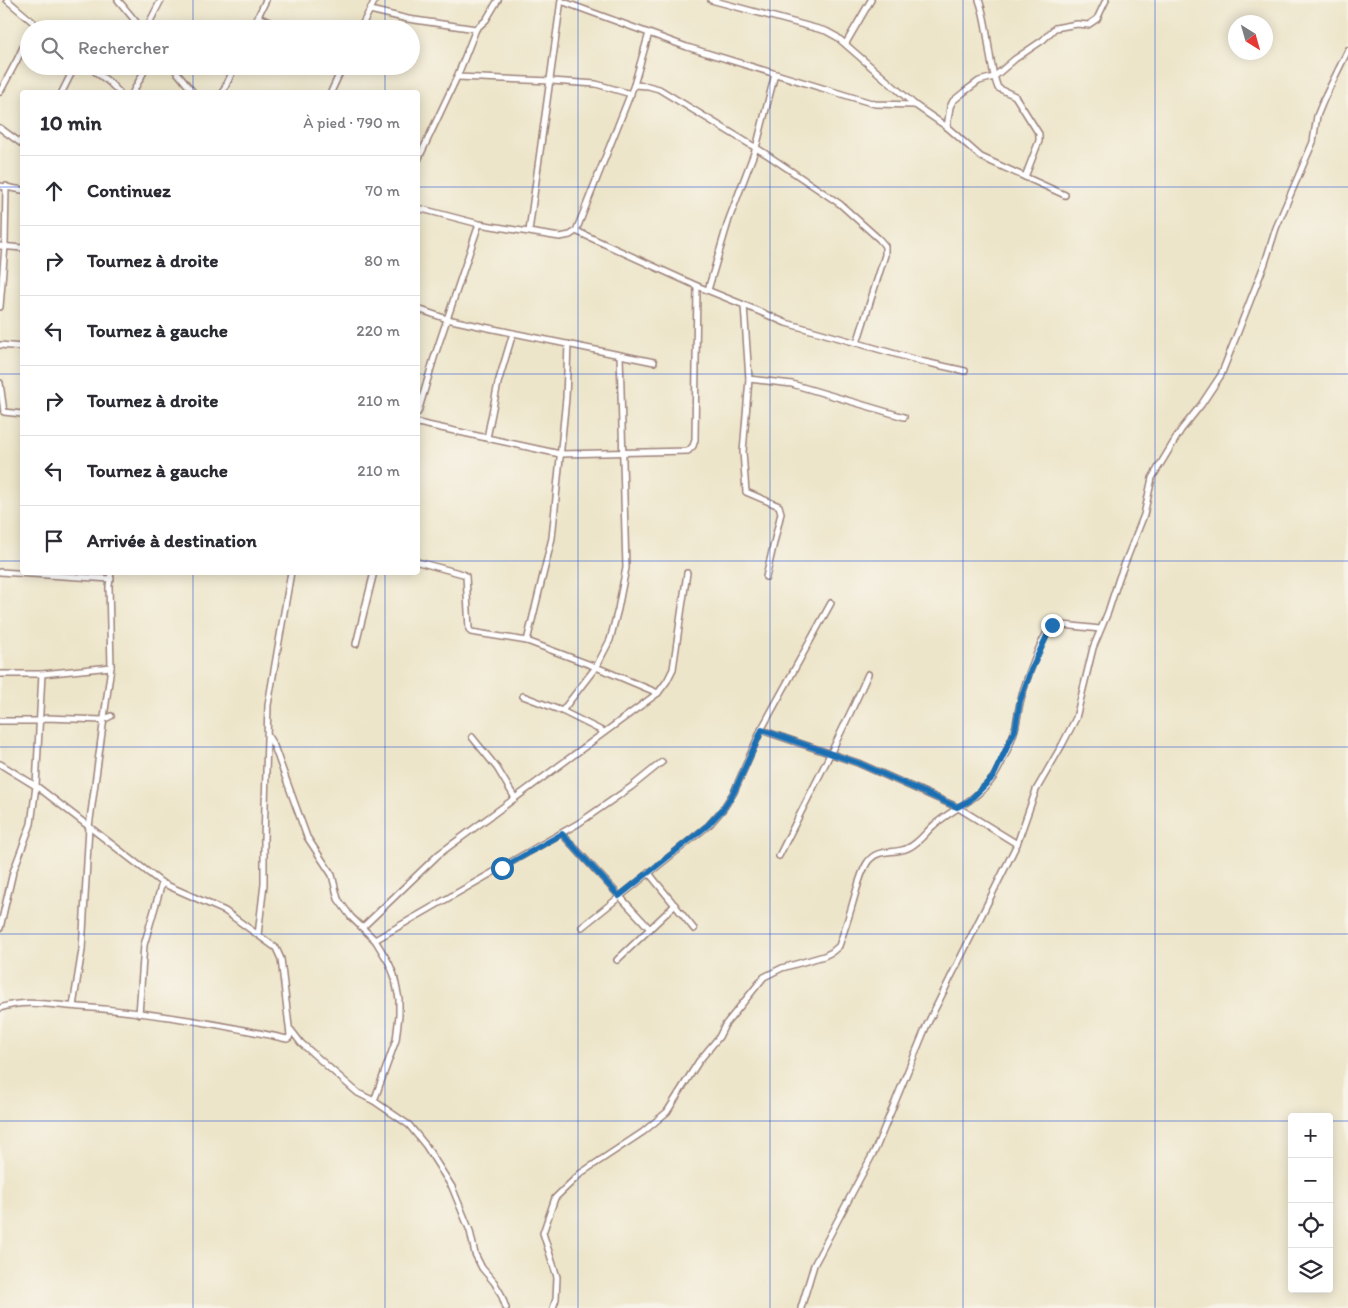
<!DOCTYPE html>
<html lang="fr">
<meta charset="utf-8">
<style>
body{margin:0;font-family:Itim,sans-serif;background:#f7f7f7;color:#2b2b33}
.controls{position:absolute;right:15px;bottom:15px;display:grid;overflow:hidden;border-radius:5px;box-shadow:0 2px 12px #0003}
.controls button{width:45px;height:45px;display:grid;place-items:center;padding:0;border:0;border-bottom:1px solid #e1e1e2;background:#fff;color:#2b2b33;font:25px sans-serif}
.compass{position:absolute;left:1228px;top:15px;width:45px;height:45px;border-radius:50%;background:#fff;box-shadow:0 2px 12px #0003;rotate:143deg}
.stop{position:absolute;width:15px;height:15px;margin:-11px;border:4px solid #1f6fb2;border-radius:50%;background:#fff}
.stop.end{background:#1f6fb2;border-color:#fff;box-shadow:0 1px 5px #0008}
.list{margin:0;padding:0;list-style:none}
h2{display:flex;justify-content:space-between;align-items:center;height:65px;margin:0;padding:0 20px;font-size:21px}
h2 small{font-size:16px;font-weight:400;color:#7c7c81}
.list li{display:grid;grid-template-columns:32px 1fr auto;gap:15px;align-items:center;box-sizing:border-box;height:70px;padding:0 20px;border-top:1px solid #e1e1e2}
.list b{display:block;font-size:19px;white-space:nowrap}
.list em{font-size:16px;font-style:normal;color:#7c7c81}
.icon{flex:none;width:28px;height:28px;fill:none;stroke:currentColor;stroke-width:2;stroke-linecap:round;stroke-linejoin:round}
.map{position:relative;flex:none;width:1348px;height:1308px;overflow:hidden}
.search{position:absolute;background:#fff;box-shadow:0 2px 12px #0003;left:20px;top:20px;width:400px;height:55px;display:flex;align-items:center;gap:12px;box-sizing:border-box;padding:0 18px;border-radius:28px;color:#7c7c81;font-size:19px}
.panel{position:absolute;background:#fff;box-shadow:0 2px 12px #0003;left:20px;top:90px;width:400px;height:485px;border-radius:5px}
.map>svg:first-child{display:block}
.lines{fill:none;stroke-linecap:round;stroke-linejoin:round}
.street-casing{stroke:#9c827a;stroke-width:8}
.street{stroke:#fff;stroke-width:5}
.route{stroke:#1f6fb2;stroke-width:6}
.grid{fill:none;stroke:#1d4ed8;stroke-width:1;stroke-opacity:0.55}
</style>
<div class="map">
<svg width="1348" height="1308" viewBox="0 0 1348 1308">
<rect width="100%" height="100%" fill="#f7f3e8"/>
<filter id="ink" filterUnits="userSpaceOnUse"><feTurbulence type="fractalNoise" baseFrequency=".02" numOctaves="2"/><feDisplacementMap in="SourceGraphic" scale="10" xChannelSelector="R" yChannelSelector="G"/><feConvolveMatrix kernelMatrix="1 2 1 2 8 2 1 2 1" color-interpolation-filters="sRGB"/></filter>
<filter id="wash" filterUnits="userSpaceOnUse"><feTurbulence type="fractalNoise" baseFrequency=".0096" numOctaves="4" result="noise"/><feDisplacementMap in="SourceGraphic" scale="20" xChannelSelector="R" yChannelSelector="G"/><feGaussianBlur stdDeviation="1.12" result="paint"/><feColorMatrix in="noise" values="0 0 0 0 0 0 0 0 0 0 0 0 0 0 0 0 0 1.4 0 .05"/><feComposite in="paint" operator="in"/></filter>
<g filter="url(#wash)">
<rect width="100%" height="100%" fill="#ede5c9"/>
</g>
<g filter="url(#ink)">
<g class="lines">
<defs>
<g id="street">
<path d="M7 0 41 29"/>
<path d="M118 0 142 29"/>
<path d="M711 0 826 31 837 37 915 105"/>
<path d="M979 0C990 29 987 61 998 88L1015 96 1039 134V141L1025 177"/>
<path d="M561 1 687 47 858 99 875 104 915 105 947 127 981 157 1065 195"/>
<path d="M370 10 408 19 476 29"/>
<path d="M258 17 285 29"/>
<path d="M146 29 161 0"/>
<path d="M252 29 266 0"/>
<path d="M360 29 375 0"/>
<path d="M846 43 871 0"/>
<path d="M88 66 109 82 119 92"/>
<path d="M172 66 193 92"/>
<path d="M457 77 551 81 596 84 631 94"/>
<path d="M634 85 648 86 659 89 766 154 840 204 879 239 885 246V255L857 343 920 361 965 371"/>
<path d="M0 92 17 60 29 34"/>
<path d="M62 92 75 66"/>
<path d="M133 92 147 66"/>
<path d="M223 92 235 66"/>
<path d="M331 92 343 66"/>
<path d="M947 127 950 107 953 101 964 92 979 81 994 77 1015 59 1043 40 1055 28 1077 24 1088 25 1097 19 1106 0"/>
<path d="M0 128 22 144"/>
<path d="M418 160 457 77 476 29 486 20 498 0"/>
<path d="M0 186 22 190"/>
<path d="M418 208 479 224 560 237 570 235 576 231 634 85 649 33"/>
<path d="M529 231 561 0"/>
<path d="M576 231 697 286 744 305 749 379 792 384 904 417"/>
<path d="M0 246 22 248"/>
<path d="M708 290 729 219 756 148 775 74"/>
<path d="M744 305 786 323 857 343"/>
<path d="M0 307 5 246 6 186"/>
<path d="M418 309 447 319 479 326 654 362"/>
<path d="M0 345 22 347"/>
<path d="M749 379 743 452 746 492 779 506 781 513 766 577"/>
<path d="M0 383 4 412 22 414"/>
<path d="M418 412 434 358 479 224"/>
<path d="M418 423 560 454 688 451 693 446 695 440 697 286"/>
<path d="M487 438 498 383 513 333"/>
<path d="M418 562 463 574 466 576 469 629 471 632 527 641 596 667 658 693"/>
<path d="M0 572 111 579"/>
<path d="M527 641 552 538 566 398 568 344"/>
<path d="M356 644 374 572"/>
<path d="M0 674H42L111 667"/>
<path d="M523 696 562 711 604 732"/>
<path d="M562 711 596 667 610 640 618 609 626 568 620 355"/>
<path d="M0 721H40L46 718 103 720 111 716"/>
<path d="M761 730 858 763 957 807 1017 844"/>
<path d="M268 736 274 746 307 837 332 875 338 899 351 917 375 940 389 963 394 975 399 999V1015L396 1040 374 1101"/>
<path d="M472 737 497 768 515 798"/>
<path d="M0 764 39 788 162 883 225 911 276 948 281 959 290 1035 289 1038 287 1039C216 1023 141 1011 68 1006 45 1004 22 1000 0 1008"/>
<path d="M562 834 650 929"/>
<path d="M779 856C809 795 841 736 868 674"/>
<path d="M648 872 694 929"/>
<path d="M363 927 439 854 658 693 667 681 673 669 687 573"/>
<path d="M582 927 709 825 723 809 734 792 761 730 831 603"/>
<path d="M0 928 13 872 31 824 36 786 42 674"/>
<path d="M258 935 264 884V840L268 705 291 572"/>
<path d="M375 940 579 823 631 787 662 762"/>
<path d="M617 960 675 905"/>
<path d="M73 1006 82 950 89 827 111 667 109 586 111 572"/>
<path d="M139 1014 144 945 162 883"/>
<path d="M291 1030 301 1043 358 1093 374 1101 409 1125 426 1146 452 1187 470 1231 475 1254 482 1268 494 1282 501 1294 506 1308"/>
<path d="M553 1308 556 1299 557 1277 543 1233 555 1198 581 1173 643 1132 667 1112 699 1061 719 1037 725 1025 764 977 782 968 824 956 832 952 839 946C844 931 849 917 853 902 857 889 860 874 867 863 877 847 894 855 908 848 919 843 925 833 934 825 953 809 978 799 993 778 1001 766 1011 743 1015 729 1017 721 1018 712 1020 703 1023 689 1043 630 1054 624L1100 629"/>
<path d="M801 1308 814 1265 876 1148 926 1027 1017 844 1036 790 1062 745 1076 718 1093 648 1108 612 1119 578 1144 515 1152 478 1181 430 1201 405 1221 375 1265 263 1276 228 1313 142 1317 116 1324 99 1348 50"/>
</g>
</defs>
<use href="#street" class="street-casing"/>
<use href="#street" class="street"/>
</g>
</g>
<g class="lines" filter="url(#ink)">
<path class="route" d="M502 868 562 834 619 896 708 825 723 809 734 792 762 730 858 763 957 807 969 801 993 777 1015 730 1020 701 1031 670 1052 625"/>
</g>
<path class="grid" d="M193 0V29M385 0V29M578 0V1308M770 0V1308M963 0V1308M1155 0V1308M193 66V92M385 66V92M0 187H22M418 187H1348M0 374H22M418 374H1348M0 561H22M418 561H1348M193 572V1308M385 572V1308M0 747H1348M0 934H1348M0 1121H1292M1329 1121H1348"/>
</svg>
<div class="controls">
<button>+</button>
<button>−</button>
<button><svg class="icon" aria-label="locate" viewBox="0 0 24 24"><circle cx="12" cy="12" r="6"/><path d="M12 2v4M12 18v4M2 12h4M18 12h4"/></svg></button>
<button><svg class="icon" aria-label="layers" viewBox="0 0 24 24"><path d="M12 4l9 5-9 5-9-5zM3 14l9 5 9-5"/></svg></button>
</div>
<svg class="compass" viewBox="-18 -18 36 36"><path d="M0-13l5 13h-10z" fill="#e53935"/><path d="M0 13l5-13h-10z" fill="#7c7c81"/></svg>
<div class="stop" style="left:502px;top:868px"></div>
<div class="stop end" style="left:1052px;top:625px"></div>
<div class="search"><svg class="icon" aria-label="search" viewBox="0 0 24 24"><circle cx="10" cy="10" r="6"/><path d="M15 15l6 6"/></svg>Rechercher</div>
<section class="panel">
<h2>10 min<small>À pied · 790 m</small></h2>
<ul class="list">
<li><svg class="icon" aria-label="ahead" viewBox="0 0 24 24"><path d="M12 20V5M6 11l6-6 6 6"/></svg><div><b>Continuez</b></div><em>70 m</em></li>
<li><svg class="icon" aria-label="right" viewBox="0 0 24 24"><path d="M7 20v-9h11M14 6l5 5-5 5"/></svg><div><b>Tournez à droite</b></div><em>80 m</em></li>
<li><svg class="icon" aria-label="left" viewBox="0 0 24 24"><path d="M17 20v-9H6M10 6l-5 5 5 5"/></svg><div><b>Tournez à gauche</b></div><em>220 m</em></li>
<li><svg class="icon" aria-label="right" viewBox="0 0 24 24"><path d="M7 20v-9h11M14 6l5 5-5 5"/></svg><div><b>Tournez à droite</b></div><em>210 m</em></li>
<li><svg class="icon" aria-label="left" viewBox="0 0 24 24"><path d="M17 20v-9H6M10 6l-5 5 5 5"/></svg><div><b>Tournez à gauche</b></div><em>210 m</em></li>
<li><svg class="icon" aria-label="arrive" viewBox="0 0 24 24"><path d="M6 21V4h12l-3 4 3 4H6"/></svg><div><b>Arrivée à destination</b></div></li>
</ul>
</section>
</div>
